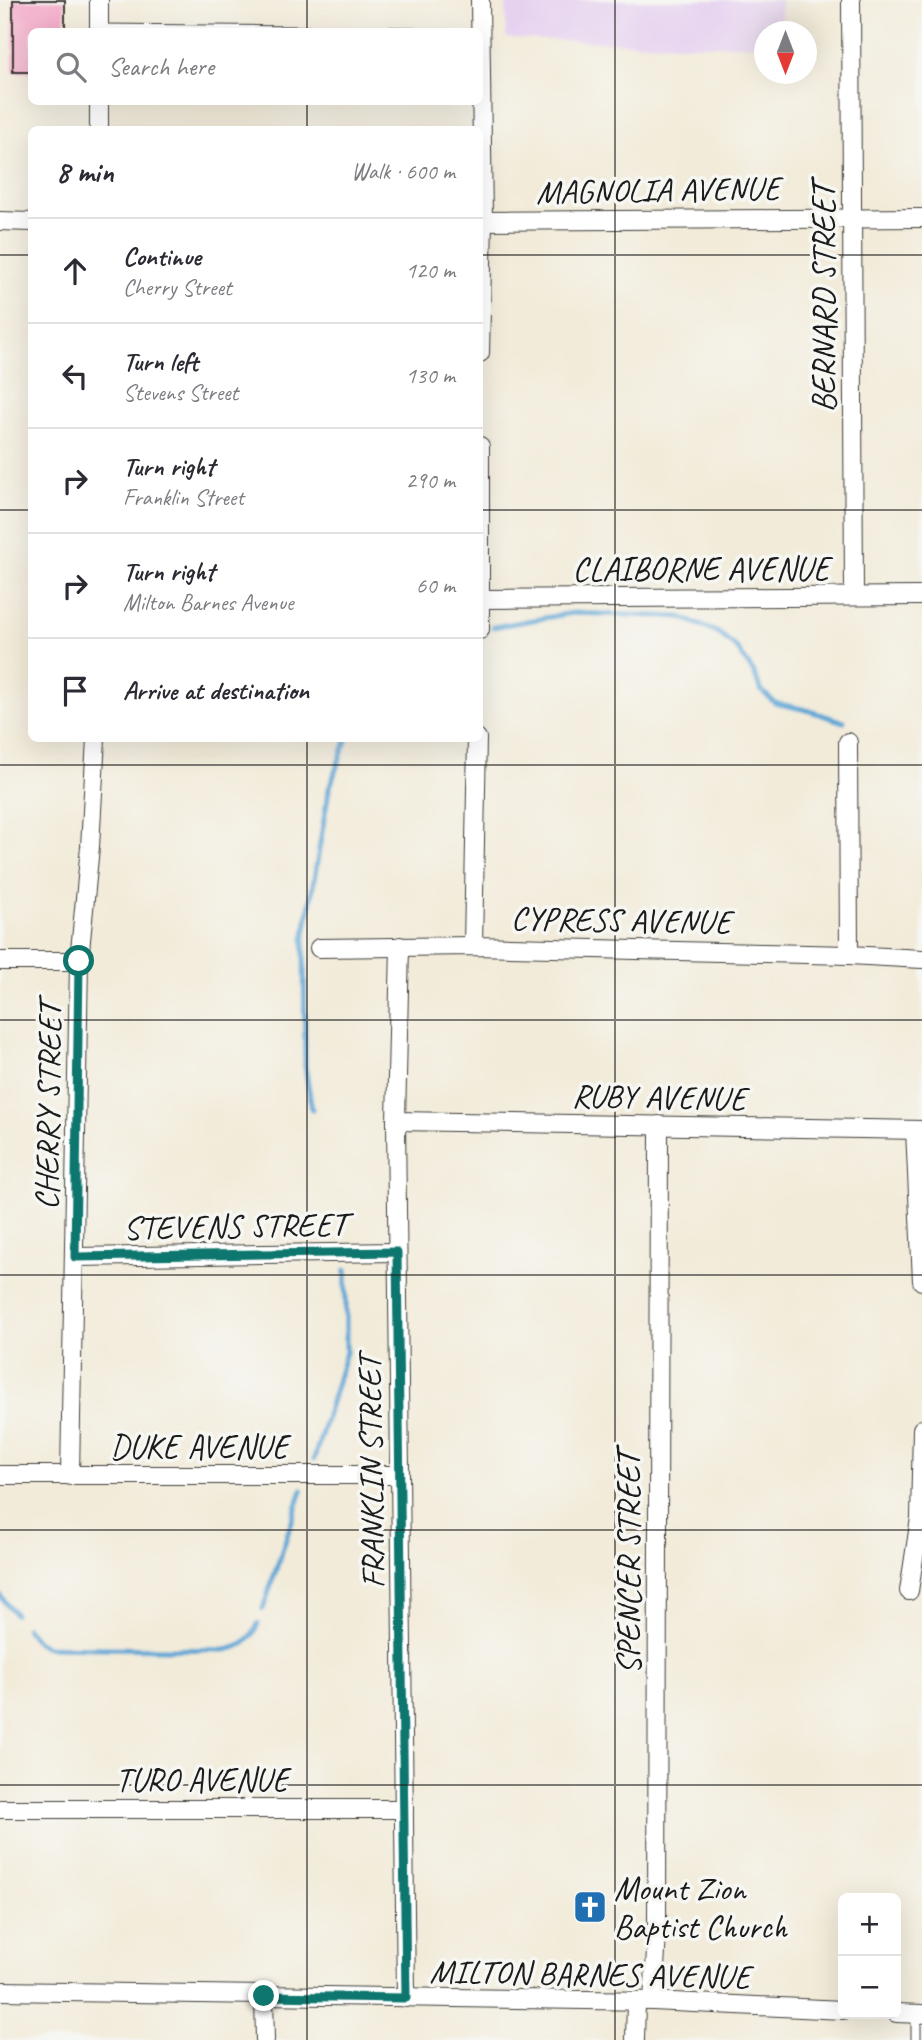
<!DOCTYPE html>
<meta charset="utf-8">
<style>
body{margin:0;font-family:Caveat,sans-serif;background:#f2f2f3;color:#2b2b33}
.controls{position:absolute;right:21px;bottom:21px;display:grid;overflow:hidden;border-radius:10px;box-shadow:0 7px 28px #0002}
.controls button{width:63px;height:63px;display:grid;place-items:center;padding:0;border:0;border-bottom:2px solid #e1e1e2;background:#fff;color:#2b2b33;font:35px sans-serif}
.compass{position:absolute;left:754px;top:21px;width:63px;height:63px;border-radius:50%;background:#fff;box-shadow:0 7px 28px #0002;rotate:180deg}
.stop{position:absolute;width:21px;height:21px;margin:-16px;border:5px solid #0f766e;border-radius:50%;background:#fff}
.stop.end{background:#0f766e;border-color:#fff;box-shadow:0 2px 7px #0008}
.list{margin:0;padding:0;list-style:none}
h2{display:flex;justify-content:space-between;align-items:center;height:91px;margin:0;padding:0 28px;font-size:30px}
h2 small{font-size:23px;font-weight:400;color:#7c7c81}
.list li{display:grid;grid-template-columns:46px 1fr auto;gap:21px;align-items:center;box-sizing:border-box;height:105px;padding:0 28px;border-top:2px solid #e1e1e2}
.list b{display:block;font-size:26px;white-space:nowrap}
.list p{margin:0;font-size:23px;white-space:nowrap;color:#7c7c81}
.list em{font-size:23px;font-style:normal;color:#7c7c81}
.icon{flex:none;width:38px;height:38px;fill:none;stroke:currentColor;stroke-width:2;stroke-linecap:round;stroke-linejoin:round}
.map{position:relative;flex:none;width:922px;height:2040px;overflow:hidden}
.search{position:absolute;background:#fff;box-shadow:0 7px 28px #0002;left:28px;top:28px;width:455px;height:77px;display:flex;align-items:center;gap:18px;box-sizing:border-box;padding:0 24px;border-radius:10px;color:#7c7c81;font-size:26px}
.panel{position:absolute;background:#fff;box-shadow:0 7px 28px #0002;left:28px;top:126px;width:455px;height:616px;border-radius:10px}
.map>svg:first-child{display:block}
.built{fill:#e6d2f0}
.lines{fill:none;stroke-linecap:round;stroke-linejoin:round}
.stream{stroke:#5ea6d5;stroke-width:5}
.building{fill:#f3a4c5}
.lane-casing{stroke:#3c3b38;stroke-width:11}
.street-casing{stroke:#3c3b38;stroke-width:20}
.lane{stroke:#fff;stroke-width:9}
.street{stroke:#fff;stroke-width:18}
.route{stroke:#0f766e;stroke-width:9}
.grid{fill:none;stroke:#1c1c1c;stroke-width:2;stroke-opacity:0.55}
.labels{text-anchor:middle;stroke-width:7;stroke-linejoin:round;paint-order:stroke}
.street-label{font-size:33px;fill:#1c1c1c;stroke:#f6f6f2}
.poi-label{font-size:33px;fill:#1c1c1c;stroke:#f6f6f2;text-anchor:start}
</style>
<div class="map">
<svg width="922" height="2040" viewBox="0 0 922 2040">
<rect width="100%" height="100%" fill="#f6f6f2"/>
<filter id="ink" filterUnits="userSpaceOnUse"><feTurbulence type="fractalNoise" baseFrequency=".0143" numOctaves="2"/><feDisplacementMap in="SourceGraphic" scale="14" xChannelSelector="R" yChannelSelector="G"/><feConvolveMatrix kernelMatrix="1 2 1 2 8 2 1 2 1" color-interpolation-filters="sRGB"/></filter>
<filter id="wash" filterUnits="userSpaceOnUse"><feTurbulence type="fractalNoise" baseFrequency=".00686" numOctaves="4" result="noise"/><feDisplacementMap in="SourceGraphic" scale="28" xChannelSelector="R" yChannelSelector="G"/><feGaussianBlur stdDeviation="1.57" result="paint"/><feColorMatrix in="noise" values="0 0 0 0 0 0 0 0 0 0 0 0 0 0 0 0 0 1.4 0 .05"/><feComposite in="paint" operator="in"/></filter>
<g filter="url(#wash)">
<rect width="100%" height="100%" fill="#f2ebd9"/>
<path class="built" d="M506 0H781V31L764 32V45H677L506 38Z"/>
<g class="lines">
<g class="stream">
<path d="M493 627 573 613 680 617 717 632 736 647 754 673 761 690 775 703 807 710 844 722"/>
<path d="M312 1110 305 1066 304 940 329 789 347 738"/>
<path d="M314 1459 346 1352V1270"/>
<path d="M0 1595 15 1614"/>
<path d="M263 1609 302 1490"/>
<path d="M26 1628 37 1642 47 1647 225 1650C243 1647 251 1641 258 1624"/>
</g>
</g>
<g id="blocks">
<path class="building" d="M13 0H65V32H32V72H13Z"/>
</g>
</g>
<g filter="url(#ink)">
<use href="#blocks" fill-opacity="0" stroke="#3c3b38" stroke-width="2"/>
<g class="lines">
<defs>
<g id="lane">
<path d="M99 29 413 32"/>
<path d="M916 2040V2014"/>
</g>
<g id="street">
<path d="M99 0V32"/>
<path d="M851 0 854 596"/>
<path d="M99 102V130"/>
<path d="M0 221 32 222"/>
<path d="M480 221 922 218"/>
<path d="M480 353 483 221 480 0"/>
<path d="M480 446V630"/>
<path d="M480 599 922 596"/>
<path d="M848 742 849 955"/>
<path d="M400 946 396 1121 406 1998"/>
<path d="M473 946 477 738"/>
<path d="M319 948 473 946 849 955 922 959"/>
<path d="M0 961H79"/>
<path d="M396 1121 922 1130"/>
<path d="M915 1130 922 1281"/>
<path d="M75 1257 397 1252"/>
<path d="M0 1475H399"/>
<path d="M70 1476 79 961 90 847 96 738"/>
<path d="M909 1591 920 1518 922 1429"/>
<path d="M0 1809H404"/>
<path d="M0 1991 653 2001 843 2010"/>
<path d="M264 1996 265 2040"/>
<path d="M653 2001 657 1934 659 1125"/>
<path d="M896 2013 922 2014"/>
<path d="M635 2040 636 2001"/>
</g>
</defs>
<use href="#lane" class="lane-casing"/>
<use href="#street" class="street-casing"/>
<use href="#lane" class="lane"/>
<use href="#street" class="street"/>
</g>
</g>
<g class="lines" filter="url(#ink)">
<path class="route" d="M79 961 75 1257 397 1252 406 1998 264 1996"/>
</g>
<path class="grid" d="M307 0V32M615 0V2040M307 102V130M0 255H32M480 255H922M0 510H32M480 510H922M307 738V2040M0 765H922M0 1020H922M0 1275H922M0 1530H922M0 1785H922"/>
<defs>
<symbol id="church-square" viewBox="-11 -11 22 22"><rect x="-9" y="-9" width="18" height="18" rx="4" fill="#1f6fb2" stroke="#f6f6f2"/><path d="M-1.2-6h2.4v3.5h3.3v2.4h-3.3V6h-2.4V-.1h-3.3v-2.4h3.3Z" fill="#fff"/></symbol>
</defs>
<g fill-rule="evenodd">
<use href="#church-square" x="571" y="1888" width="38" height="38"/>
</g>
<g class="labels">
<g class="street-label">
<text transform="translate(658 189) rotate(-1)" y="12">MAGNOLIA AVENUE</text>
<text transform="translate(823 298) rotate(-90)" y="12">BERNARD STREET</text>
<text x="701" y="580">CLAIBORNE AVENUE</text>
<text transform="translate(621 919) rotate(1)" y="12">CYPRESS AVENUE</text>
<text transform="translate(659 1096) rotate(1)" y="12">RUBY AVENUE</text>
<text transform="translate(47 1106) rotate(-89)" y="12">CHERRY STREET</text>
<text transform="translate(235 1225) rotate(-1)" y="12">STEVENS STREET</text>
<text x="199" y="1458">DUKE AVENUE</text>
<text transform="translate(370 1472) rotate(-91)" y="12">FRANKLIN STREET</text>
<text transform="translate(628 1563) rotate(-90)" y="12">SPENCER STREET</text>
<text x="202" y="1791">TURO AVENUE</text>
<text transform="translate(590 1973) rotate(1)" y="12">MILTON BARNES AVENUE</text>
</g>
<g class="poi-label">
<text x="614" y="1900">Mount Zion<tspan x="614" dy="38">Baptist Church</tspan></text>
</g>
</g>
</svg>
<div class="controls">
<button>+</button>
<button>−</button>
</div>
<svg class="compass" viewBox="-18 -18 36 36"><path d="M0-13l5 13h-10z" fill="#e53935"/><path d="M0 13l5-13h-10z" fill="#7c7c81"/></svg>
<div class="stop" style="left:79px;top:961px"></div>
<div class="stop end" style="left:264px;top:1996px"></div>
<div class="search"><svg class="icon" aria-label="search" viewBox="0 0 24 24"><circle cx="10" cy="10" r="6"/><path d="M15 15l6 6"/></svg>Search here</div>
<section class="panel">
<h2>8 min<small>Walk · 600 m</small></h2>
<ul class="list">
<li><svg class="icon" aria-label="ahead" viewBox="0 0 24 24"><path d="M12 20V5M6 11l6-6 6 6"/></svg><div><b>Continue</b><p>Cherry Street</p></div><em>120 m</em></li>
<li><svg class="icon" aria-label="left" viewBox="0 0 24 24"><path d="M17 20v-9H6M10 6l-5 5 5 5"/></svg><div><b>Turn left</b><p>Stevens Street</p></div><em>130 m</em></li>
<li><svg class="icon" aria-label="right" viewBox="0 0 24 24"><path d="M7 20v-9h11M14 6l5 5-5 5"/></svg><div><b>Turn right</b><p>Franklin Street</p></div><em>290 m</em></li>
<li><svg class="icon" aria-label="right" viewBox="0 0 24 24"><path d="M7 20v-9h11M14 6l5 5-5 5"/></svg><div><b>Turn right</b><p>Milton Barnes Avenue</p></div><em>60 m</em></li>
<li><svg class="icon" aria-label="arrive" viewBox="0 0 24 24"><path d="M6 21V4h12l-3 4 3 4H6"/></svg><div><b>Arrive at destination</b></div></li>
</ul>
</section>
</div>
